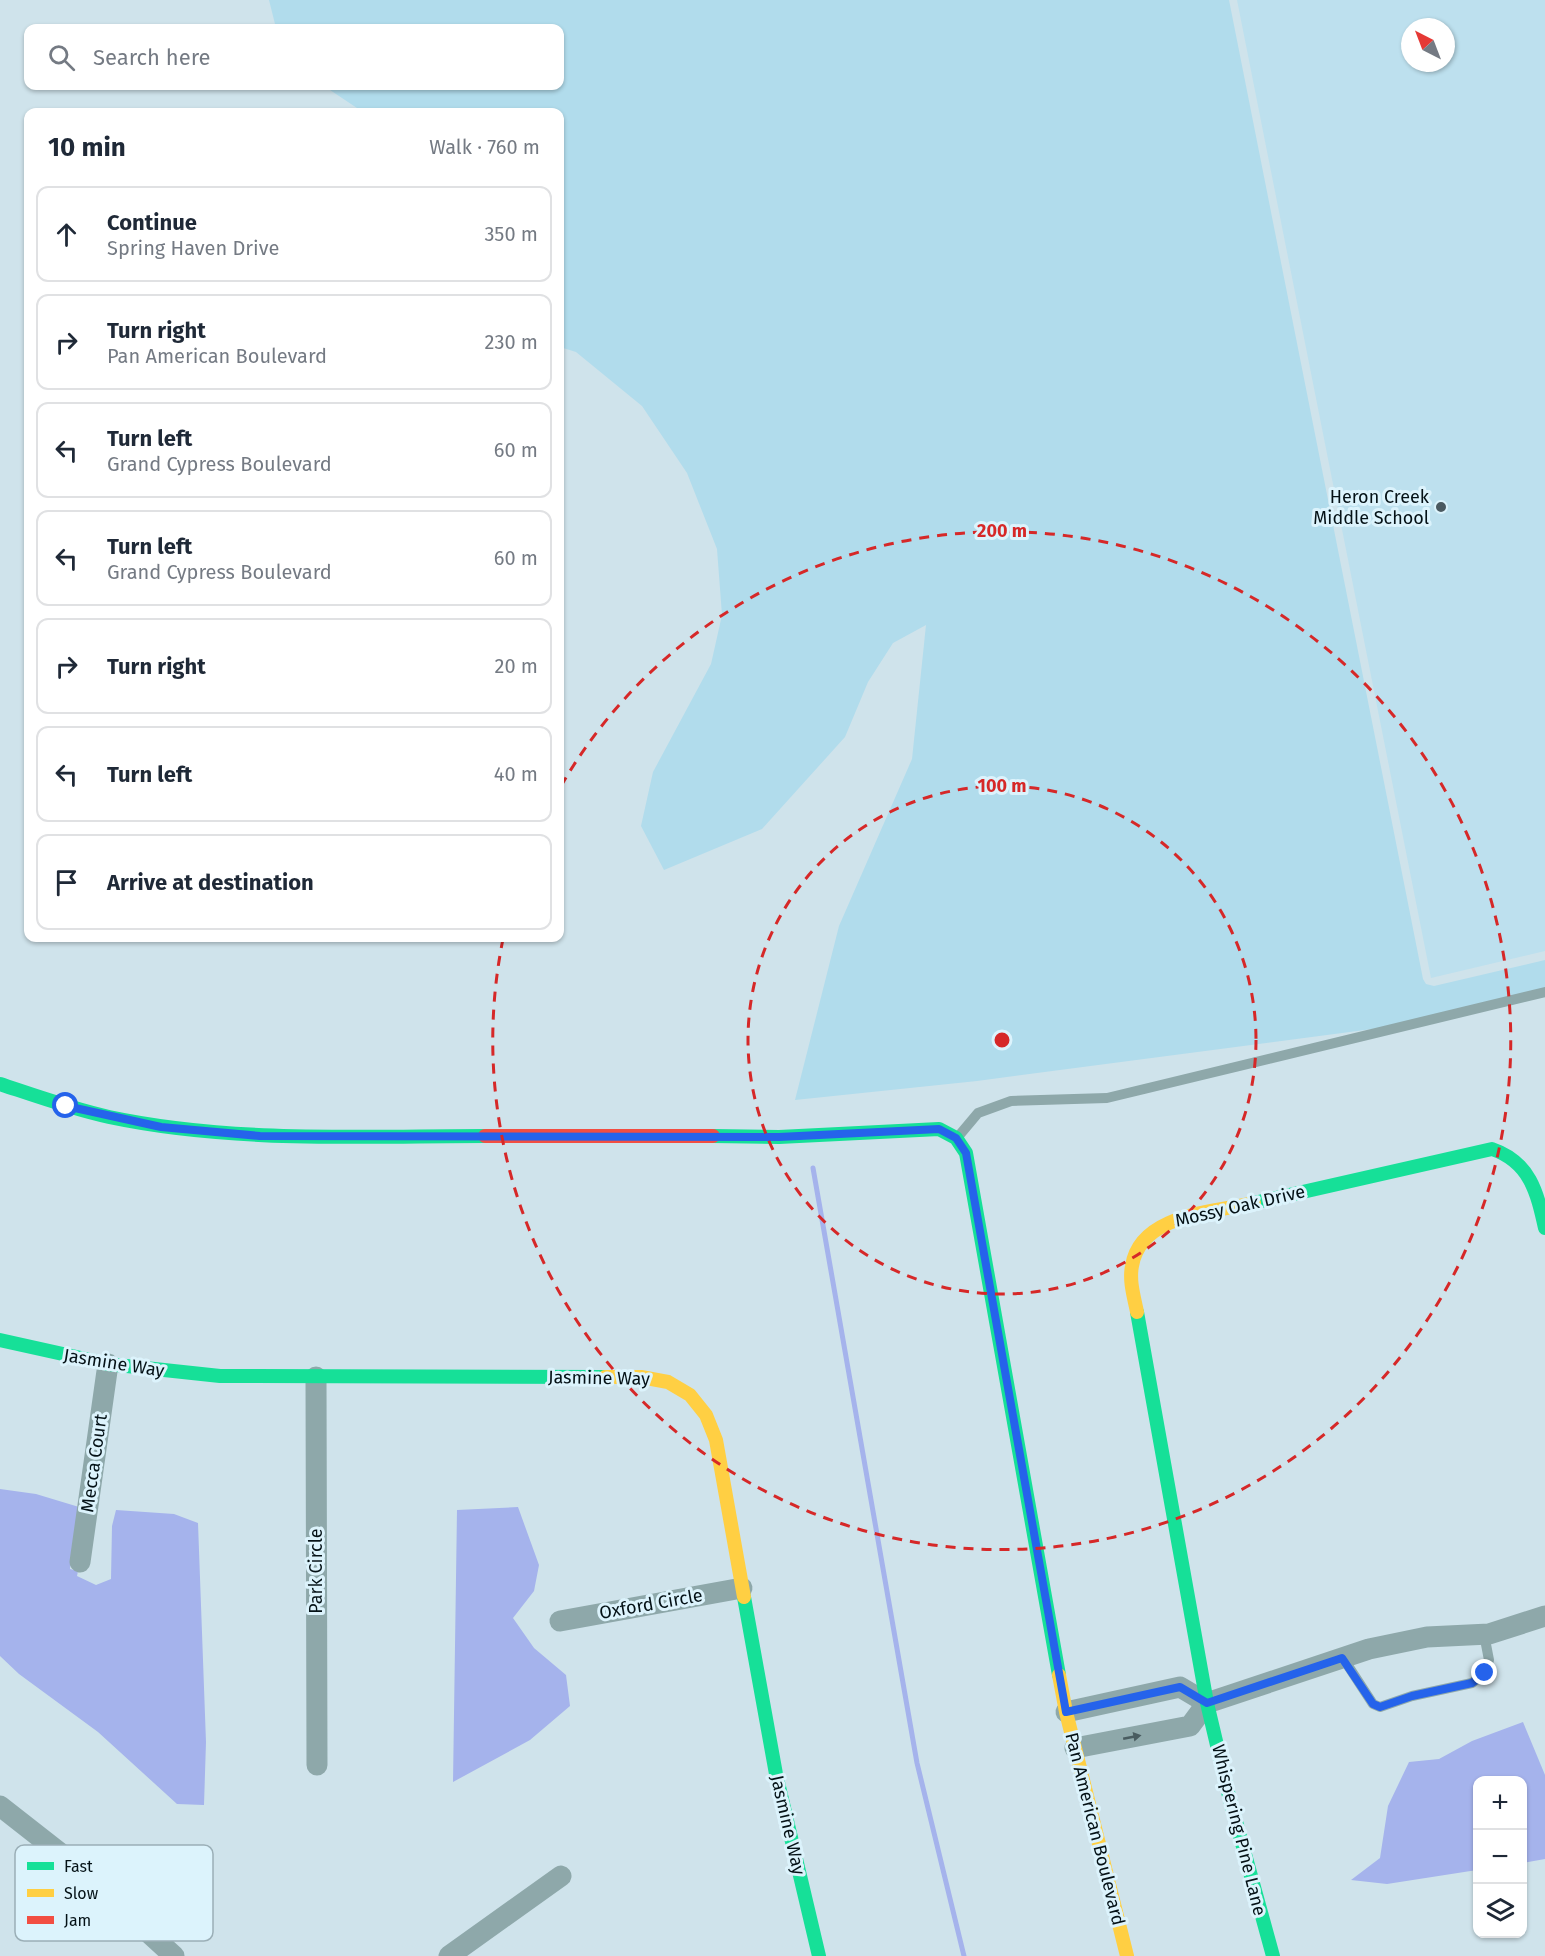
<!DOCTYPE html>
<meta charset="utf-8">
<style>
body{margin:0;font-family:"Fira Sans",sans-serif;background:#f2f2f3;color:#1f2937}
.controls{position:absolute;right:18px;bottom:18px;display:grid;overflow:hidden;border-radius:12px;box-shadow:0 2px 4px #0004}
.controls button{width:54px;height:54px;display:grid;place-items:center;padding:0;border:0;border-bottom:2px solid #e0e1e3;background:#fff;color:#1f2937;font:30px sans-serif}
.compass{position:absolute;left:1401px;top:18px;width:54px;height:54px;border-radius:50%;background:#fff;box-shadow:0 2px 4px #0004;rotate:318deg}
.stop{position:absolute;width:18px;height:18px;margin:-14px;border:4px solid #2563eb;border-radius:50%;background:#fff}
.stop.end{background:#2563eb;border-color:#fff;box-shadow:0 2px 6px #0008}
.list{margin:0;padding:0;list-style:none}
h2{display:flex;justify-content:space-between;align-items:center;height:78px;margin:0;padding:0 24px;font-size:26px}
h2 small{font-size:20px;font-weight:400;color:#747a83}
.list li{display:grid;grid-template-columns:39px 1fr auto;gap:18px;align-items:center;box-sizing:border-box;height:96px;margin:0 12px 12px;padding:0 12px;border:2px solid #e0e1e3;border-radius:12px}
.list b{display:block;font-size:22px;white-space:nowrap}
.list p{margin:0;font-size:20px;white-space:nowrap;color:#747a83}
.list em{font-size:20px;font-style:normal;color:#747a83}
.icon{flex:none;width:33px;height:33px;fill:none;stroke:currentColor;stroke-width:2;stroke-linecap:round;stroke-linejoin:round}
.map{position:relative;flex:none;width:1545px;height:1956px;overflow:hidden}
.search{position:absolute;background:#fff;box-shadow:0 2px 4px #0004;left:24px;top:24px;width:540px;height:66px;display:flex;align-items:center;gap:15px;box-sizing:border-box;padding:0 21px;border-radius:12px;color:#747a83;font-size:22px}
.panel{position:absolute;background:#fff;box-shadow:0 2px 4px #0004;left:24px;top:108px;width:540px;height:834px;border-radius:12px}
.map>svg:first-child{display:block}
.built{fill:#bde0ee;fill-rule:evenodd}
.green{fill:#b1dcec}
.water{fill:#a5b3ec}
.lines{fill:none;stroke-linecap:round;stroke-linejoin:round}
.stream{stroke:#a5b3ec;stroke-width:5}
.lane{stroke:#8ea8aa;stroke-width:10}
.street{stroke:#8ea8aa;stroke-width:21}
.fast{stroke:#16e098;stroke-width:14}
.slow{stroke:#ffcf43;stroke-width:14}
.jam{stroke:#f24e42;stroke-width:14}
.oneway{fill:#495c60}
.route{stroke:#2563eb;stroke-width:8}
.ring{fill:none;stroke:#d62828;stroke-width:3;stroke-dasharray:10 8}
.poi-dot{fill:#4b5a61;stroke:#dcf3fc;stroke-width:2}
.labels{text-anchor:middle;stroke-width:6;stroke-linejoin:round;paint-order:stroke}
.poi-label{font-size:18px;fill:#041116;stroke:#dcf3fc;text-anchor:end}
.street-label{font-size:18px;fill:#041116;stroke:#dcf3fc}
.key{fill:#dcf3fc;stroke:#9bafb7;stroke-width:1.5}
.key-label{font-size:16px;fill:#041116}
.centre{fill:#d62828;stroke:#dcf3fc;stroke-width:3}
.ring-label{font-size:18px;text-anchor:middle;font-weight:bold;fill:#d62828;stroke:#dcf3fc;stroke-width:6;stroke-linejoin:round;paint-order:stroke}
</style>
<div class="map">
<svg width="1545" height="1956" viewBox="0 0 1545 1956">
<rect width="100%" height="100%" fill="#cfe3eb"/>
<path class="built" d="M1237 0H1545V951L1431 978ZM1410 27H1446V63H1410Z"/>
<path class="green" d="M269 0H1229L1423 979 1426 984 1434 986 1545 960V995L1380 1028 977 1081 795 1100 839 926 912 759 926 625 893 643 868 682 845 737 762 829 664 870 641 826 653 772 711 664 722 615 717 549 687 473 642 406 576 352 560 347V112H363L324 86H560V28H276Z"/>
<g class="water">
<path d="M0 1489 36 1494 79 1507 70 1569 78 1571 77 1576 96 1585 111 1579 112 1526 116 1510 174 1514 198 1523 206 1742 204 1805 177 1804 98 1732 19 1674 0 1656Z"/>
<path d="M518 1507 539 1565 534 1591 513 1618 534 1648 566 1675 570 1706 530 1740 453 1782 457 1510Z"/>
<path d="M1523 1722 1545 1775V1859L1523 1863 1522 1780H1478L1477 1870 1387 1884 1351 1880 1380 1858 1388 1806 1409 1762 1439 1759 1472 1741Z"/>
</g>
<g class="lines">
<path class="stream" d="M813 1168 917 1763 964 1956"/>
<g class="lane">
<path d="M957 1138 978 1113 1011 1101 1107 1098 1545 992"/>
<path d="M1343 1658 1373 1704 1380 1707 1412 1696 1472 1683 1485 1673 1489 1660 1484 1634"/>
</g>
<g class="street">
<path d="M316 1377 317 1765"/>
<path d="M80 1562 108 1364"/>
<path d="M560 1621 742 1588"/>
<path d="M1066 1712 1180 1687 1207 1703"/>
<path d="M1075 1748 1190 1726 1207 1703 1369 1649 1427 1637 1489 1634 1545 1616"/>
<path d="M0 1806 69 1860 174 1956"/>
<path d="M449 1956 561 1876"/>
</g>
<g class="fast">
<path d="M0 1084C36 1096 72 1109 109 1117 232 1143 360 1136 485 1136"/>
<path d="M713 1136 779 1137 939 1129 956 1138 966 1153 1059 1675"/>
<path d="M1254 1203 1492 1149C1530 1162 1537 1192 1545 1228"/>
<path d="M1137 1312 1207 1703 1229 1796 1273 1956"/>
<path d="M0 1340 108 1364 220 1376 605 1377"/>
<path d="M744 1597 776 1774 819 1956"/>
</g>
<g class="slow">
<path d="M1137 1312C1134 1297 1129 1281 1132 1266 1140 1214 1214 1212 1254 1203"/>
<path d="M605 1377H641L668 1382 690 1395 706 1415 716 1440 744 1597"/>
<path d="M1059 1675 1066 1712 1127 1956"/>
</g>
<path class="jam" d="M485 1136H713"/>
</g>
<defs><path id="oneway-solid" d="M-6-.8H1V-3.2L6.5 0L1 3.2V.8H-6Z" transform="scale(1.5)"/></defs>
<use class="oneway" href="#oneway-solid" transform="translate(1132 1737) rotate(-11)"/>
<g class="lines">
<path class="route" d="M66 1106 161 1127 260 1136 779 1137 939 1129 956 1138 966 1153 1066 1712 1180 1687 1207 1703 1342 1658 1373 1704 1380 1707 1412 1696 1472 1683 1485 1673"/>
</g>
<g class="ring">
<circle cx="1002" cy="1040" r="254"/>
<path d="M561 786A509 509 0 1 1 503 939"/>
</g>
<circle class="poi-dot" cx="1441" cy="507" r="6"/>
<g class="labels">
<g class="poi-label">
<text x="1429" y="503">Heron Creek<tspan x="1429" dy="21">Middle School</tspan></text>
</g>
<g class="street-label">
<text transform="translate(1240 1206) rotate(-13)" y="6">Mossy Oak Drive</text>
<text transform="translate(114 1363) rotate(9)" y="6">Jasmine Way</text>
<text transform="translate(599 1378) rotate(1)" y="6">Jasmine Way</text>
<text transform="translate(94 1463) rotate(-82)" y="6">Mecca Court</text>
<text transform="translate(316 1571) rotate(-90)" y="6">Park Circle</text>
<text transform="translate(651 1604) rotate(-10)" y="6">Oxford Circle</text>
<text transform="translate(788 1825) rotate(77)" y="6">Jasmine Way</text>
<text transform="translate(1095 1829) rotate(76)" y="6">Pan American Boulevard</text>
<text transform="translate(1239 1830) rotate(76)" y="6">Whispering Pine Lane</text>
</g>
</g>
<rect x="15" y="1845" width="198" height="96" rx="9" class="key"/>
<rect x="27" y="1862" width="27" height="8" fill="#16e098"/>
<rect x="27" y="1889" width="27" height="8" fill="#ffcf43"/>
<rect x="27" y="1916" width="27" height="8" fill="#f24e42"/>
<g class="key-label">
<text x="64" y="1872">Fast</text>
<text x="64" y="1899">Slow</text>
<text x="64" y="1926">Jam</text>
</g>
<circle cx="1002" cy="1040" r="9" class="centre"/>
<g class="ring-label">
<text x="1002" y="537">200 m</text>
<text x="1002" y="792">100 m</text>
</g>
</svg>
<div class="controls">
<button>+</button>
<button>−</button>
<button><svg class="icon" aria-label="layers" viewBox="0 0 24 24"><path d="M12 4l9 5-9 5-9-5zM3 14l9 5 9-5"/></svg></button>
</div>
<svg class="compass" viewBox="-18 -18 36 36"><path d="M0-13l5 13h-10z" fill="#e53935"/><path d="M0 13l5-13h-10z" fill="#747a83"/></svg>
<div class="stop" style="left:66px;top:1106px"></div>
<div class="stop end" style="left:1485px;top:1673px"></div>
<div class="search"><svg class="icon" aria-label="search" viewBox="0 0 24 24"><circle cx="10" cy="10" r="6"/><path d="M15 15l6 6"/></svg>Search here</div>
<section class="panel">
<h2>10 min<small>Walk · 760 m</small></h2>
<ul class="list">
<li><svg class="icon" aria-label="ahead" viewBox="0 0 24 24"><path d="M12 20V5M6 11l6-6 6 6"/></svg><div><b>Continue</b><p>Spring Haven Drive</p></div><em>350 m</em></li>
<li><svg class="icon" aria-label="right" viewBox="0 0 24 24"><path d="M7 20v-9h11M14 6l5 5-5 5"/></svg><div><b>Turn right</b><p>Pan American Boulevard</p></div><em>230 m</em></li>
<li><svg class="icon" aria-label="left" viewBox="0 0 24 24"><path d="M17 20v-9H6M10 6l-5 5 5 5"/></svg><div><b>Turn left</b><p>Grand Cypress Boulevard</p></div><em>60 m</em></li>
<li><svg class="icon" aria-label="left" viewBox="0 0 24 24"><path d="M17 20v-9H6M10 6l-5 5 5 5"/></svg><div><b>Turn left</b><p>Grand Cypress Boulevard</p></div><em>60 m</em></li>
<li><svg class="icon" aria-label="right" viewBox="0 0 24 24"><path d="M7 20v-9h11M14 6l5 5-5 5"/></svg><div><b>Turn right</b></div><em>20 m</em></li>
<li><svg class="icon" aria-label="left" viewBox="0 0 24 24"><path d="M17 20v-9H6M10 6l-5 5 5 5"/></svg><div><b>Turn left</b></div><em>40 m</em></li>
<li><svg class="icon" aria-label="arrive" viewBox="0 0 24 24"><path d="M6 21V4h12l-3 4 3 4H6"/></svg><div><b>Arrive at destination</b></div></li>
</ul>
</section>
</div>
